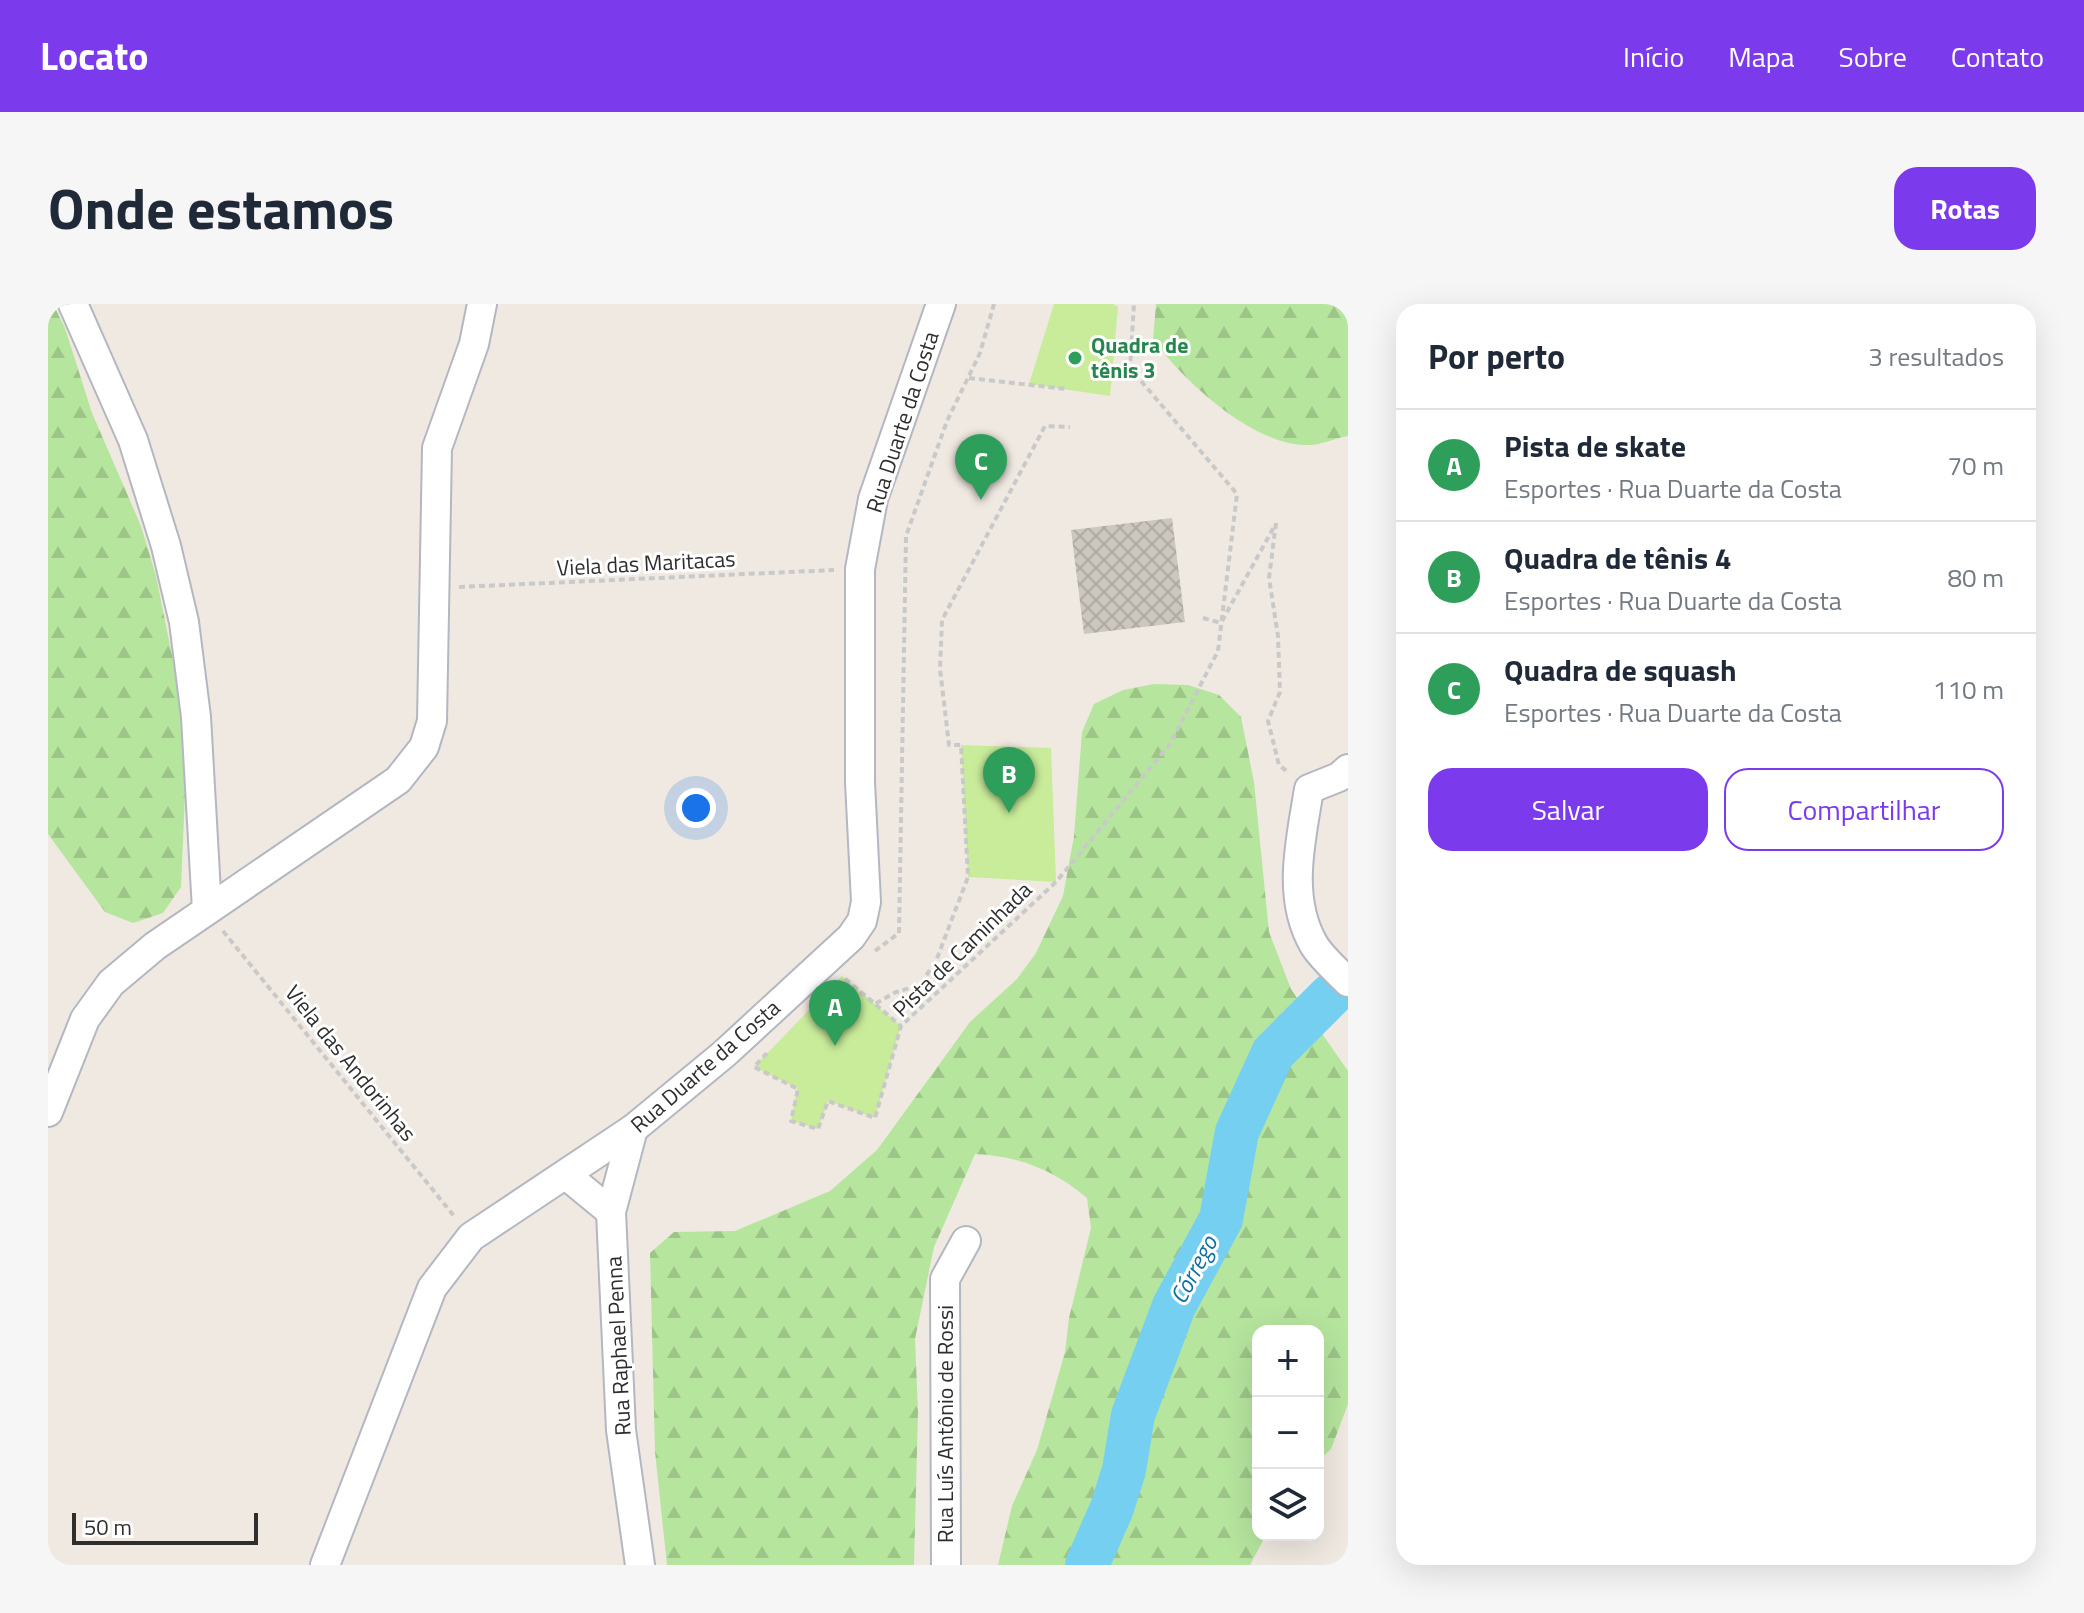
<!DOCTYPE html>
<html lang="pt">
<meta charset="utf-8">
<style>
body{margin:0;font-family:"Titillium Web",sans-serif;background:#f6f6f7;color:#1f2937}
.controls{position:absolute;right:24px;bottom:24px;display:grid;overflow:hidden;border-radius:16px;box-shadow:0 8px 32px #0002}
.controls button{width:72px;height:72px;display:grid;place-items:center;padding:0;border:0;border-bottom:2px solid #e0e1e3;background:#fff;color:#1f2937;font:40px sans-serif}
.scale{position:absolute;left:24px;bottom:20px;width:186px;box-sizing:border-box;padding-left:8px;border:4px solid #2e2e2e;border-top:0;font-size:22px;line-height:28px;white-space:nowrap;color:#2e2e2e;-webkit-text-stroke:6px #fff;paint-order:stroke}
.you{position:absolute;left:648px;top:504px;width:28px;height:28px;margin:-20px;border:6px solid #fff;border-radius:50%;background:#1a73e8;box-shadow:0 0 0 12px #1a73e833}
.badge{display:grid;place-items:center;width:52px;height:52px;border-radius:50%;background:#7c3aed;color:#fff;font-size:26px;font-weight:700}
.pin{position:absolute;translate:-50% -66px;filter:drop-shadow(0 2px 4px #0008)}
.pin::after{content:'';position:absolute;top:42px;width:28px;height:24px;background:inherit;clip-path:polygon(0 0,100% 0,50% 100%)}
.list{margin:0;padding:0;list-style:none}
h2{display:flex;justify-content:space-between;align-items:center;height:104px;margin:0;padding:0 32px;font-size:34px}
h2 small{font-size:26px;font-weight:400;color:#747a83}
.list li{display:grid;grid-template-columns:52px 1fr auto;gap:24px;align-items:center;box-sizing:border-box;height:112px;padding:0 32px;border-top:2px solid #e0e1e3}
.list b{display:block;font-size:30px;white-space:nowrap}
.list p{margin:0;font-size:26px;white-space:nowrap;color:#747a83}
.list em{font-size:26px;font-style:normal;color:#747a83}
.actions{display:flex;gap:16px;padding:24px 32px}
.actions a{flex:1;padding:18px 0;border:2px solid #7c3aed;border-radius:24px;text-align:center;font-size:28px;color:#7c3aed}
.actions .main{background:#7c3aed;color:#fff}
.icon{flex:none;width:44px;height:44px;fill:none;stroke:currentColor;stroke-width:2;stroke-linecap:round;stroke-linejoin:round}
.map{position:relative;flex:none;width:1300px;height:1261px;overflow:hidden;border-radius:24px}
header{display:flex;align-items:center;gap:48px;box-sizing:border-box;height:112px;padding:0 40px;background:#7c3aed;color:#fff}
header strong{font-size:38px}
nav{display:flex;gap:44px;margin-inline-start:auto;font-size:28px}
.intro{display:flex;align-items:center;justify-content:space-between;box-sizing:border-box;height:192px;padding:0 48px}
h1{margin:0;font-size:56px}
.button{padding:20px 36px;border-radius:24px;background:#7c3aed;color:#fff;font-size:28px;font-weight:700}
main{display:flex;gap:48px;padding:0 48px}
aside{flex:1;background:#fff;border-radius:24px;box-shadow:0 8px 32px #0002}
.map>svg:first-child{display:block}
.forest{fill:url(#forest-firs)}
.pitch{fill:#c9ec9a}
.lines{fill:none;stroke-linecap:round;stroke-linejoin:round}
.river{stroke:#75cff0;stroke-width:44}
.building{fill:url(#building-cross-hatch)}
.street-casing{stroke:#b4b7c1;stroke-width:32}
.path{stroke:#c9c9c9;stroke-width:4;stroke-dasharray:6 4;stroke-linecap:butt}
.street{stroke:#fff;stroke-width:28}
.leisure-dot{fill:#2e9e5b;stroke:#fff;stroke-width:3}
.labels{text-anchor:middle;stroke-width:6;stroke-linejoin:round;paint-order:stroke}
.leisure-label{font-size:22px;font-weight:bold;fill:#27864d;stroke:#fff;text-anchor:start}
.street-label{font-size:22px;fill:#2e2e2e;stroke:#fff}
.water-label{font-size:24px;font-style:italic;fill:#0d6fa3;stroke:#fff}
</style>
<header>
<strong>Locato</strong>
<nav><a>Início</a><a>Mapa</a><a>Sobre</a><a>Contato</a></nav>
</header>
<div class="intro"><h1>Onde estamos</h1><a class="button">Rotas</a></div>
<main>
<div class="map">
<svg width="1300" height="1261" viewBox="0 0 1300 1261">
<defs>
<pattern id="forest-firs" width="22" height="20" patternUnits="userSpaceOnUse" patternTransform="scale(2)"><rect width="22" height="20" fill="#b6e59e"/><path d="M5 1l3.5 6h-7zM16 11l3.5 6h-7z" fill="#9dc588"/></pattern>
<pattern id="building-cross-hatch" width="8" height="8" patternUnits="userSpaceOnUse" patternTransform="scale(2)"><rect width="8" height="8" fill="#cbc7bf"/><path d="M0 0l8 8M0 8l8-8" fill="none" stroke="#afaba4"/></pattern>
</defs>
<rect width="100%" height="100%" fill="#efe9e1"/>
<g class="forest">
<path d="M0 0H5L17 24 44 109 93 222 108 272 133 396 137 490 133 583 115 609 85 619 57 608 0 530Z"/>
<path d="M1108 0H1300V132C1288 134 1275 140 1263 141 1207 144 1137 78 1105 36Z"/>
<path d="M1106 380 1140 381 1171 391 1193 413 1206 478 1221 628 1243 685 1300 767V1100L1283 1145 1270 1157V1027H1210V1231H1218L1202 1261H950L964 1202 989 1146 1017 1048 1021 1014 1043 924 1039 894C1006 866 971 852 927 850L886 943 867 1035 870 1108 866 1261H619L607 1148 602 949 626 928 687 927 782 887 829 846 922 718 969 675 988 649 1015 592 1026 532 1034 428 1046 400 1075 386Z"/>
</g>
<g class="pitch">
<path d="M1006 0H1065L1070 3 1062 92 981 80Z"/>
<path d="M913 441 1003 444 1008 578 920 573Z"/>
<path d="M794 672 853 722 827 814 780 797 770 825 743 817 749 784 706 763Z"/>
</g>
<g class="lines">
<path class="river" d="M1039 1261 1064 1204 1076 1166 1085 1111 1126 1002 1173 915 1189 828 1225 749 1283 691"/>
</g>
<path class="building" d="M1124 214 1137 318 1036 330 1023 226Z"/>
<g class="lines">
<defs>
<g id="street">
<path d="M25 0 85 136 118 242 136 318 148 413 159 606"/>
<path d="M1300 465 1291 473 1261 485C1253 536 1238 593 1266 641 1274 654 1289 667 1300 678"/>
<path d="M0 808 37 715 63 679 107 642 350 476 376 443 384 417 389 144 426 40 434 0"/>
<path d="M585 825 563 908 573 1126 592 1261"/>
<path d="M518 871 563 908"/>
<path d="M277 1261 384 984 423 933 585 825 676 750 803 633 814 617 818 598 812 478V265L825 195 893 0"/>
<path d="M898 1261 897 975 918 937"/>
</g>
</defs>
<use href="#street" class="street-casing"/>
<g class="path">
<path d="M921 74 1018 85"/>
<path d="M1228 219 1221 274 1230 332 1232 388 1220 417 1231 461 1241 469"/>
<path d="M411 283 786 266"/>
<path d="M1155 314 1173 319"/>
<path d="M1174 317 1226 223"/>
<path d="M175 627 406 912"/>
<path d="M827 647 851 629 858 232 899 117 932 49 946 0"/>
<path d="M797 675 827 700 848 688 872 681 888 657 920 573 913 441H901L892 365 894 316 997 122 1022 123"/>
<path d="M797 675 853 722"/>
<path d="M719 749 706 763 750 785 743 817 770 825 780 797 827 814 853 722 1008 578 1122 440 1170 347 1189 190 1082 64 1086 0"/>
</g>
<use href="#street" class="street"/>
</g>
<circle class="leisure-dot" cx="1027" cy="54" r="8"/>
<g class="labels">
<g class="leisure-label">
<text x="1043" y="49">Quadra de<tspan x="1043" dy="25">tênis 3</tspan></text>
</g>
<g class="street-label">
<text transform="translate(854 118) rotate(-72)" y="8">Rua Duarte da Costa</text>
<text transform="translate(598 259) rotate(-3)" y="8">Viela das Maritacas</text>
<text transform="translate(914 645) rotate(-44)" y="8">Pista de Caminhada</text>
<text transform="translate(303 759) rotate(51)" y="8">Viela das Andorinhas</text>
<text transform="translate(657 762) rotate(-41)" y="8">Rua Duarte da Costa</text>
<text transform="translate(570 1042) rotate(-93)" y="8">Rua Raphael Penna</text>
<text transform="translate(897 1120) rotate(-90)" y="8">Rua Luís Antônio de Rossi</text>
</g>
<g class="water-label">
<text transform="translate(1146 966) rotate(-62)" y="8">Córrego</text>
</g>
</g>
</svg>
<div class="controls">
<button>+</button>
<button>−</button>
<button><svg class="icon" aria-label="layers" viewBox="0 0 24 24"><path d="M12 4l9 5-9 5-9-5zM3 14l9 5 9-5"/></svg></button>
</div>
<div class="scale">50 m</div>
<div class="you"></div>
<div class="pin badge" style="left:787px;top:742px;background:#2e9e5b">A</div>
<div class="pin badge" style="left:961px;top:509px;background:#2e9e5b">B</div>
<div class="pin badge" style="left:933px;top:196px;background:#2e9e5b">C</div>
</div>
<aside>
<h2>Por perto<small>3 resultados</small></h2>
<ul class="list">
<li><span class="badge" style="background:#2e9e5b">A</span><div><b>Pista de skate</b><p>Esportes · Rua Duarte da Costa</p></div><em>70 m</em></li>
<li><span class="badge" style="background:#2e9e5b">B</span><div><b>Quadra de tênis 4</b><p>Esportes · Rua Duarte da Costa</p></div><em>80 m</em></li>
<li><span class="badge" style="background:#2e9e5b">C</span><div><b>Quadra de squash</b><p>Esportes · Rua Duarte da Costa</p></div><em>110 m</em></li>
</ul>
<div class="actions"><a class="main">Salvar</a><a>Compartilhar</a></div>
</aside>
</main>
